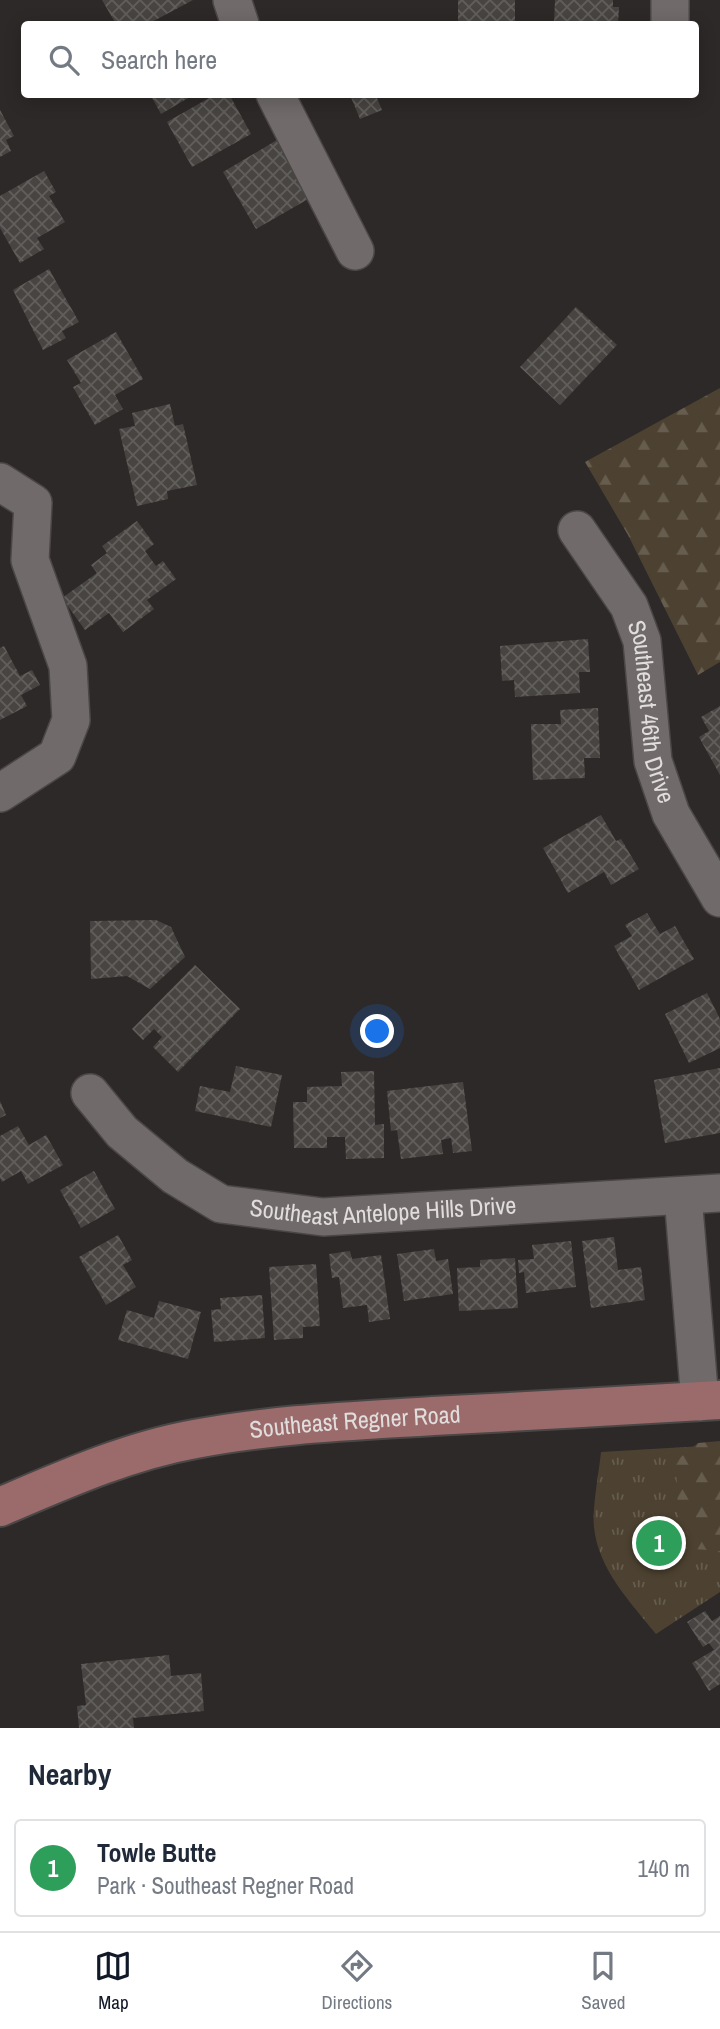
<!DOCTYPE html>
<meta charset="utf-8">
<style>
body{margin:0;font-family:"Archivo Narrow",sans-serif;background:#f2f2f3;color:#1f2937}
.you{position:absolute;left:378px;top:1032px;width:24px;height:24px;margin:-18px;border:5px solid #fff;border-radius:50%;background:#1a73e8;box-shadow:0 0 0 10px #1a73e833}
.badge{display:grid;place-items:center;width:46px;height:46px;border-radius:50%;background:#111827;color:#fff;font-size:23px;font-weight:700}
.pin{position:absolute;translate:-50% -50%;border:4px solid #fff;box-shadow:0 2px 7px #0006}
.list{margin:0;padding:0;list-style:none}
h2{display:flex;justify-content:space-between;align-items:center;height:91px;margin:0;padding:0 28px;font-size:30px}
h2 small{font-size:23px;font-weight:400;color:#747a83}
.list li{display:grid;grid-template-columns:46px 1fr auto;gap:21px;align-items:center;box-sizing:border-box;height:98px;margin:0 14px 14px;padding:0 14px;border:2px solid #e0e1e3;border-radius:7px}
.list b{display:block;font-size:26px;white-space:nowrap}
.list p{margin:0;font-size:23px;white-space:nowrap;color:#747a83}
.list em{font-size:23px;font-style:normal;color:#747a83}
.icon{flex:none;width:38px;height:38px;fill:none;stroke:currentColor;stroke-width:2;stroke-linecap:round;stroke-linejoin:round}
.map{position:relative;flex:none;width:720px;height:1728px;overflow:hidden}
.search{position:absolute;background:#fff;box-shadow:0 4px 18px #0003;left:21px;right:21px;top:21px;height:77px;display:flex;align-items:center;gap:18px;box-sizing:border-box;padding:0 24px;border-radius:7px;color:#747a83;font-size:26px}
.sheet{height:203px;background:#fff}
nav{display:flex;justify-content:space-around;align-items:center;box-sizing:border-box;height:98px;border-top:2px solid #e0e1e3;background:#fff;font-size:19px;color:#747a83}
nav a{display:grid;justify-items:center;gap:4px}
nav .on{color:#111827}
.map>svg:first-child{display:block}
.grass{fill:url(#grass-tufts)}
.forest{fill:url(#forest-firs)}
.building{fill:url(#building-cross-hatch)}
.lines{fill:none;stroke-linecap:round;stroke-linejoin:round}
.minor-casing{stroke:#4b4746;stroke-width:40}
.major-casing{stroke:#4b4746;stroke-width:42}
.minor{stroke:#706b6a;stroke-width:37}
.major{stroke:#9b6b6c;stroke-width:38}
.labels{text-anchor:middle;stroke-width:5;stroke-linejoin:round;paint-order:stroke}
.street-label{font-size:24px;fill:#e0dddc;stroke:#24201e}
</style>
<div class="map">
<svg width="720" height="1728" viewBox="0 0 720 1728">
<defs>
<pattern id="grass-tufts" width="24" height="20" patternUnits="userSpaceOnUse" patternTransform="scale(1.75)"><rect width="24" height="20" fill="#4d4231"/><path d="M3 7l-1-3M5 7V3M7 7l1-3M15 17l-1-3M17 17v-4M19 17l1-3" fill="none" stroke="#665d4e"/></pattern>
<pattern id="forest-firs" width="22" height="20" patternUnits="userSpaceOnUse" patternTransform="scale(1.75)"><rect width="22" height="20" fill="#4d4231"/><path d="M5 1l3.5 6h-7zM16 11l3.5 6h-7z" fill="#665d4e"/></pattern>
<pattern id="building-cross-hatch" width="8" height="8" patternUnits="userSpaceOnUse" patternTransform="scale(1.75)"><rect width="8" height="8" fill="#474441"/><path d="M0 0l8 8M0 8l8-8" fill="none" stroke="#615f5c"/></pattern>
</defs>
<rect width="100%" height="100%" fill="#2d2928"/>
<path class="grass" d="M720 1445V1592L656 1634C631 1603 598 1569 594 1527 592 1509 599 1472 601 1452Z"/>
<g class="forest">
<path d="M720 388V662L698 675 628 535 585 462Z"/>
<path d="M720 1441V1551L695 1549 678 1513 676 1461 698 1443Z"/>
</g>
<g class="building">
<path d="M102 0H193L148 24H116Z"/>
<rect x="458" y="0" width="57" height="24"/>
<path d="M555 0H613V7H619L618 24H554Z"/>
<path d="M150 94H195L161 114Z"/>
<path d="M216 94H229L251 134 192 167 167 122Z"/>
<path d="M350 95H385L377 98 382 110 360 119Z"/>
<path d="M0 110 14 136 6 140 11 151 0 157Z"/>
<path d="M277 140 310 198 256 229 223 172Z"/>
<path d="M44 171 56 192 49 196 65 222 37 238 44 249 20 263 0 228V196Z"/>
<path d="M49 269 79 322 62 331 66 338 43 350 13 290Z"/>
<path d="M576 307 617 345 560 405 520 367Z"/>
<path d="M116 332 143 379 115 395 123 409 95 425 73 387 81 383 67 360Z"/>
<path d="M170 404 175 426 183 424 197 485 167 491 168 499 137 506 119 429 135 426 132 413Z"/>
<path d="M137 521 154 544 145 551 156 566 163 561 176 579 147 600 154 609 123 632 109 613 85 630 62 598 97 573 91 565 107 553 102 546Z"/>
<path d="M588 639 590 672H579L580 693 515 697 514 680 502 681 500 646Z"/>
<path d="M4 646 20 676 32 670 40 685 21 695 27 706 0 720V648Z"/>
<path d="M720 706V775L699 737 709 731 701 717Z"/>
<path d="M598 708 600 758H584L585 778 533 780 531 724H561L560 710Z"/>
<path d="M601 815 616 841 621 839 639 869 611 885 604 872 568 893 543 848Z"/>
<path d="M647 913 660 934 675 926 694 959 639 990 614 946 632 936 625 925Z"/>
<path d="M156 920 171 927 185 957 150 989 127 976 91 979 90 921Z"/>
<path d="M195 965 240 1009 178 1072 153 1047 162 1037 154 1029 143 1040 132 1029Z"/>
<path d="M707 993 720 1019V1048L689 1063 665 1014Z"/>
<path d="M236 1066 282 1075 271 1127 195 1111 200 1086 230 1092Z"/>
<path d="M720 1068V1133L665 1143 654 1080Z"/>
<path d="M374 1071 375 1125 384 1124V1158L346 1159 345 1137H327V1148H294L293 1102H307V1087L342 1086 341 1072Z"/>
<path d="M463 1082 472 1151 453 1153 451 1138 441 1140 443 1154 401 1159 397 1130 391 1131 387 1091Z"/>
<path d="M0 1101 6 1115 0 1118Z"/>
<path d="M18 1126 29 1145 46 1135 63 1165 28 1184 21 1171 2 1182 0 1178V1136Z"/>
<path d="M94 1171 115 1209 81 1228 60 1190Z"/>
<path d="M118 1235 132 1260 123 1265 136 1287 106 1305 79 1257Z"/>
<path d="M614 1237 618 1270 641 1267 645 1300 591 1308 582 1241Z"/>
<path d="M571 1241 576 1287 526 1293 524 1272 519 1273 518 1260 534 1259 532 1245Z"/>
<path d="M434 1249 436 1261 448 1259 453 1294 404 1301 397 1254Z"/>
<path d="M350 1251 352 1259 381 1255 390 1319 369 1322 367 1305 343 1308 339 1277 332 1278 329 1254Z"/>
<path d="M515 1258 518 1308 459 1311 457 1268 480 1267V1260Z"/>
<path d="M316 1264 320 1326 303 1327V1338L274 1340 269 1267Z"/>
<path d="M262 1295 265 1338 214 1342 211 1310 221 1309 220 1298Z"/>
<path d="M159 1301 201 1312 188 1359 118 1340 127 1310 154 1318Z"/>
<path d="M705 1611 712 1621 720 1616V1684L709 1691 692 1663 714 1650 709 1643 703 1647 687 1622Z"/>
<path d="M169 1655 171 1676 201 1673 204 1711 133 1718 134 1728H79L77 1706 86 1705 81 1664Z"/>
</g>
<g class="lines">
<defs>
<g id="minor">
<path d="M232 0 240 24"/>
<path d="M670 24V0"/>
<path d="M275 94 355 251"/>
<path d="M0 482 33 503 30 560 68 666 71 720 57 756 0 793"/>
<path id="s1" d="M577 530 629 606 642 641 653 761 671 814 720 898"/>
<path id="s2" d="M90 1093 122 1132 175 1176 221 1204 323 1217 720 1193"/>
<path d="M683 1196 700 1402"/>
</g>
<g id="major">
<path id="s3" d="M0 1507C63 1480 128 1451 195 1439 273 1424 354 1421 433 1416 529 1411 624 1406 720 1400"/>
</g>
</defs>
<use href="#minor" class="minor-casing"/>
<use href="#major" class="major-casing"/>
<use href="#minor" class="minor"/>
<use href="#major" class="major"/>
</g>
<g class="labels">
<g class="street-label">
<text dy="8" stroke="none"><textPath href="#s1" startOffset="201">Southeast 46th Drive</textPath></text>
<text dy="8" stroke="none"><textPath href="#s2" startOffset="336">Southeast Antelope Hills Drive</textPath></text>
<text dy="8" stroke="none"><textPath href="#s3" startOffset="368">Southeast Regner Road</textPath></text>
</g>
</g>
</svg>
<div class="you"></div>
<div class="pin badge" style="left:659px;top:1543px;background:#2e9e5b">1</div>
<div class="search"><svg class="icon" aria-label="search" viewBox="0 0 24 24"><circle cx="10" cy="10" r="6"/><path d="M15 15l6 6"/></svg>Search here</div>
</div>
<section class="sheet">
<h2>Nearby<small></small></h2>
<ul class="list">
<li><span class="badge" style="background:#2e9e5b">1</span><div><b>Towle Butte</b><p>Park · Southeast Regner Road</p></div><em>140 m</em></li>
</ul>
</section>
<nav>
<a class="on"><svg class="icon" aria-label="map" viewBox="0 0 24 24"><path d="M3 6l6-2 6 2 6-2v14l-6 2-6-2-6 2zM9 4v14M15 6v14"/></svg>Map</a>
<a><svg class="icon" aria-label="directions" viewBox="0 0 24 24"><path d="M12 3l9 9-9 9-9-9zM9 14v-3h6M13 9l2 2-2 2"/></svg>Directions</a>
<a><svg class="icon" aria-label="saved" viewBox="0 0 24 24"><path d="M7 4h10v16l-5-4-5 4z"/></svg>Saved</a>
</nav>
